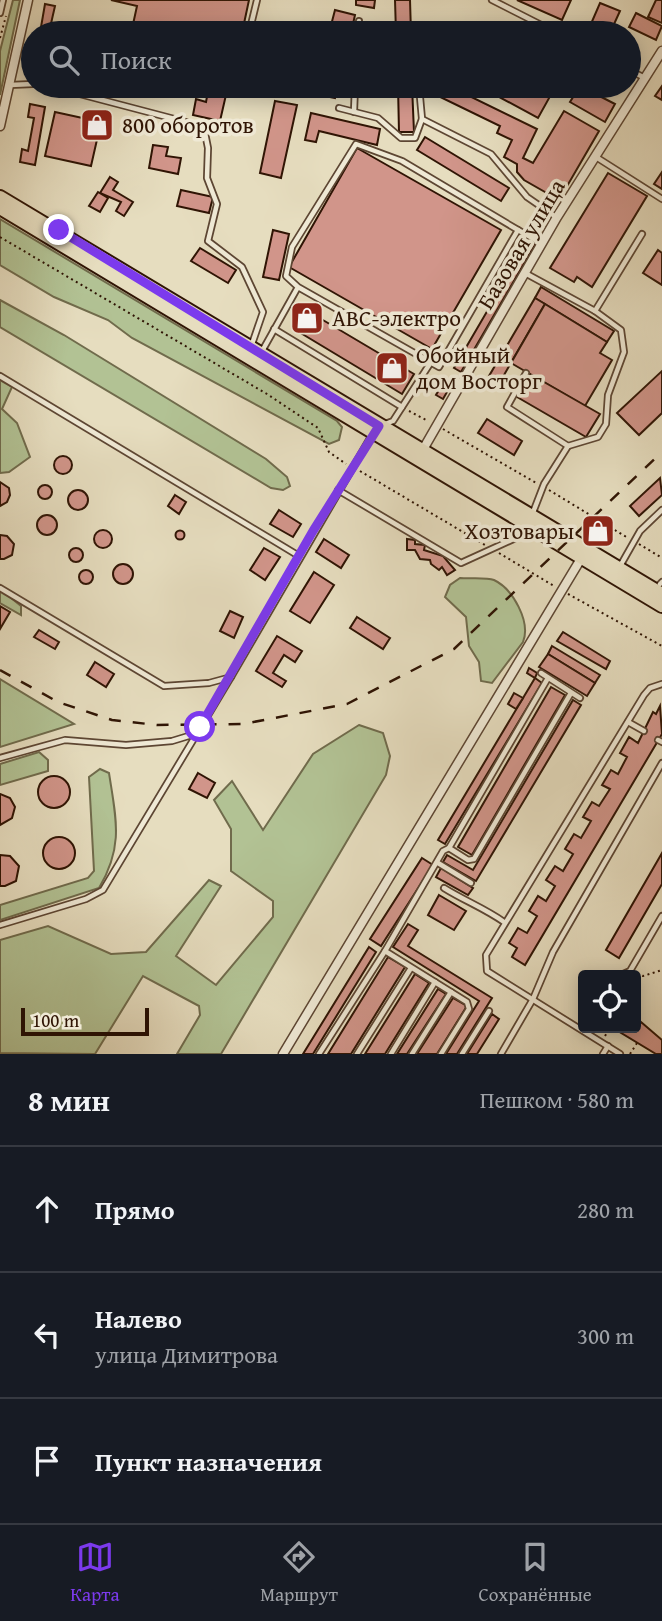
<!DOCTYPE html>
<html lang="ru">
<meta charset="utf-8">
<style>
body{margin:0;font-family:"Gentium Book Plus",serif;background:#20242c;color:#f1f3f6}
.controls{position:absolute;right:21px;bottom:21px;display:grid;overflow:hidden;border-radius:7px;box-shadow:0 4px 18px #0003}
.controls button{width:63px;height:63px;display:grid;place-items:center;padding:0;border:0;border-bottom:2px solid #363941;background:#171b24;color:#f1f3f6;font:35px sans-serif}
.scale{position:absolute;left:21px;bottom:18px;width:128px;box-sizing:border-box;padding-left:7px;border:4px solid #2f1404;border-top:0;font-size:19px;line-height:24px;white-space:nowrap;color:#2f1404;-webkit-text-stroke:5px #efe9d5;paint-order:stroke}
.stop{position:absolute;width:21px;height:21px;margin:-16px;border:5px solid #7c3aed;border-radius:50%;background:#fff}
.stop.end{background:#7c3aed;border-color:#fff;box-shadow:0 2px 7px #0008}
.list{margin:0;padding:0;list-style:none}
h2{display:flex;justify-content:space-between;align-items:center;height:91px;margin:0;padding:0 28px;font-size:30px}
h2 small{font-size:23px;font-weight:400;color:#9ea1a6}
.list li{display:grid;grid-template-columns:46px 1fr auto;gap:21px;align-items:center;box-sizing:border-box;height:126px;padding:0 28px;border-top:2px solid #363941}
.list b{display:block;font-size:26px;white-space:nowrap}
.list p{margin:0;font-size:23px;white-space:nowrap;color:#9ea1a6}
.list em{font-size:23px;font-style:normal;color:#9ea1a6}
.icon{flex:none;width:38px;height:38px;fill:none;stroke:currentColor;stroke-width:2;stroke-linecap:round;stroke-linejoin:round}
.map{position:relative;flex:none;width:662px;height:1054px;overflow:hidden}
.search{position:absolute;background:#171b24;box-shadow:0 4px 18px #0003;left:21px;right:21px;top:21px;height:77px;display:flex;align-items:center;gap:18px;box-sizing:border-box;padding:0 24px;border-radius:38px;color:#9ea1a6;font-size:26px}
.sheet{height:469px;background:#171b24}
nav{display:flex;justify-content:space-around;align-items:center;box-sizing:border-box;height:98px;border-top:2px solid #363941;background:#171b24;font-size:19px;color:#9ea1a6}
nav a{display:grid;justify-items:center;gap:4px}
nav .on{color:#7c3aed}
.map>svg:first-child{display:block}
.green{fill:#b2c294;stroke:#706b4c;stroke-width:2}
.building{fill:#d1958a;stroke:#2f1404;stroke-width:2}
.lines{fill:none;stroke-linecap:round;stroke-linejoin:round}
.lane-casing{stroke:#5d4633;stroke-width:8}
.street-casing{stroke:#5d4633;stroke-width:11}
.primary-casing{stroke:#2f1404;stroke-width:16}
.path{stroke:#2f1404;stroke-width:2;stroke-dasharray:2 3.5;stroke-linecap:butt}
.lane{stroke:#efe9d5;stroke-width:4.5}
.street{stroke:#efe9d5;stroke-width:8}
.primary{stroke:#e6ddbf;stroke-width:12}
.rail{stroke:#2f1404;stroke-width:2.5;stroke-dasharray:12 12;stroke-linecap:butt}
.route{stroke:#7c3aed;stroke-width:9}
.labels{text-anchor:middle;stroke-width:7;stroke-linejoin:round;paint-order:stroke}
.poi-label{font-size:23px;fill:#2f1404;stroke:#efe9d5;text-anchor:start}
.street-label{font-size:23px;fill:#2f1404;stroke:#efe9d5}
</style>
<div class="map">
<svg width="662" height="1054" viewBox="0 0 662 1054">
<rect width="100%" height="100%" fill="#e6ddbf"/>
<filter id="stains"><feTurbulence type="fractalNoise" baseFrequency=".00286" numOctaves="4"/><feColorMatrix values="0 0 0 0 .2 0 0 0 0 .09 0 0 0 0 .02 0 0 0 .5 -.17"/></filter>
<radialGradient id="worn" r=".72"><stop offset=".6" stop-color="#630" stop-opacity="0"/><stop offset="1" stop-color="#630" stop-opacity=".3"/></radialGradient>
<g class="green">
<path d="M13 0H20L0 95V51Z"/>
<path d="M0 219 337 421 342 427 339 440 329 444 132 338 108 320 54 297 0 265Z"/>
<path d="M0 300 64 335 266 459 287 477 290 486 283 490 271 488 0 327Z"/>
<path d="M0 380 12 387 2 409 17 423 30 457 9 472 0 473Z"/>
<path d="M460 578C470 579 486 577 494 580 513 589 531 622 523 642L492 683 481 681 479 662 469 646 466 617 445 597 450 585Z"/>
<path d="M0 589 21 606V615L0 603Z"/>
<path d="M0 679 74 724 0 747Z"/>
<path d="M359 725 383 733 390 756 386 775 221 1054H177L200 1015 199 1006 143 976 95 1054 0 1053V940L48 926 111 954 146 952 209 880 221 886 176 956 216 985 273 917V901L231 871V829L214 800 232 781 263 830 313 754Z"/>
<path d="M39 752 48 760V771L0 785V764Z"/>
<path d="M100 769 109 773C116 819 124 846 99 888L0 920V905L88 878 94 871 89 777Z"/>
</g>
<g class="building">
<path d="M111 0H249L242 33H153L132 29 137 6Z"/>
<path d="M356 0H375L374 8 356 5Z"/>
<path d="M395 0H410L411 33H396Z"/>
<path d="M517 0H571L562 20Z"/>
<path d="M656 0H662V23L648 17Z"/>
<path d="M600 3 620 11 610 33H587Z"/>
<path d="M45 4 55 6 50 28 41 27Z"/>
<path d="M335 10 355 15 351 33H329Z"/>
<path d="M636 13 662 26 656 40 629 27Z"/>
<path d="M209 86H228L220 121 193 115 196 99 206 102Z"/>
<path d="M317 86H338L335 98 315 94Z"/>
<rect x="367" y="86" width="20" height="5"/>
<path d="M398 86H412L414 132H399Z"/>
<path d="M435 86H449L537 129 523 158 533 163 564 111 599 131 559 200 524 180 517 172V164L504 157 512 140 497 133 500 126 432 93Z"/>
<path d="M479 86H544L553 91 538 118Z"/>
<path d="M580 86 615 104 605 122 570 102Z"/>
<path d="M662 86V100L655 96Z"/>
<path d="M275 101 297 105 281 178 260 173Z"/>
<path d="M30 104 45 107 35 165 20 162 22 149 28 151 34 118 28 117Z"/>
<path d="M55 112 101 122 91 166 45 156Z"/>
<path d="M311 113 380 129 377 145 319 131 316 142 305 140Z"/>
<path d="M425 137 509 188 501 201 417 150Z"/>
<path d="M153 145 168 147 166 156 181 158 178 174 149 168Z"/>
<path d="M357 148 501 230 432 349 289 267Z"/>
<path d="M662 172V189L654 184Z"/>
<path d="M608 173 647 196 592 287 577 277 574 282 550 268Z"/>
<path d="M110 177 118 182 113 190 133 202 124 216 116 211 121 202 100 193Z"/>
<path d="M181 190 213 197 209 213 177 206Z"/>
<path d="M98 192 108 198 100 212 89 206Z"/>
<path d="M273 230 289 234 279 280 263 277Z"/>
<path d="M523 235 536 243 461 372 454 368 513 267 506 263Z"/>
<path d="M200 248 236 270 228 283 191 261Z"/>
<path d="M658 250 662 253V285L643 273Z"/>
<path d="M541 287 614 331 607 342 535 298Z"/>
<path d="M535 298 545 304 504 375 514 380 510 388 489 376Z"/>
<path d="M545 304 607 342 600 353 612 360 585 406 511 363Z"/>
<path d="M306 310 414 374 402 394 294 329Z"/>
<path d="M662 371V413L639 435 617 413Z"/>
<path d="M530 374 600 414 586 437 517 397Z"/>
<path d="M444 381 451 385 443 399 436 395Z"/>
<path d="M487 419 522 441 514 455 478 433Z"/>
<circle cx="63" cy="465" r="9"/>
<path d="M660 478 662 495 639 516 630 506Z"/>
<path d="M0 482 9 488 10 495 7 502 0 506Z"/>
<circle cx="45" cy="492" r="7"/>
<circle cx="78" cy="500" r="10"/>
<path d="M175 495 186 502 179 514 168 506Z"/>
<path d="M279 510 301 524 293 537 270 524Z"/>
<circle cx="47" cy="525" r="10"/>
<path d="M593 522 608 531 602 540 587 531Z"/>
<circle cx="103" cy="539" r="9"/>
<circle cx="180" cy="535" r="4.5"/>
<path d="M0 535 7 536 14 544 12 555 4 559H0Z"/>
<path d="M324 539 349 555 341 568 316 552Z"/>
<path d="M407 539 415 540V544L425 545 424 550 443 556 455 570 447 575 442 567 439 570 431 564 430 560 420 559 415 550H407Z"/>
<circle cx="76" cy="555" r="7"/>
<path d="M264 548 280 557 265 580 250 570Z"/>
<circle cx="123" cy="574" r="10"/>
<circle cx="86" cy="577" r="7"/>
<path d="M314 572 334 585 310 623 290 611Z"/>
<path d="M0 606 10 612 0 629Z"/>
<path d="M230 611 243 617 234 638 220 631Z"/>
<path d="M357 617 390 638 383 649 350 628Z"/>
<path d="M39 630 59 642 55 649 34 637Z"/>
<path d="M563 632 610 661 606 669 557 641Z"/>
<path d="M277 636 302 651 295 662 284 655 273 673 286 681 282 687 256 671Z"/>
<path d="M552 646 600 675 595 683 548 654Z"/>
<path d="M548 654 595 683 587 696 539 667Z"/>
<path d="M95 662 114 674 106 687 87 675Z"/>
<path d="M529 668 537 673 535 678 527 673Z"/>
<path d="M535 678 542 683 445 844 438 840Z"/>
<path d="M551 687 565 695 472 855 458 847Z"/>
<path d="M514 693 523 698 516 709 508 704Z"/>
<path d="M573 700 581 705 476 881 443 862 447 855 473 870Z"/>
<path d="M660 706 662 734 525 965 512 957 517 948 509 943 518 928 527 933 537 916 529 911 538 896 546 901 555 886 546 880 555 866 563 871 573 854 565 849 574 834 581 838 591 821 583 817 592 802 599 806 610 789 602 785 611 770 618 774 627 757 620 753 629 737 638 743 653 712 656 714Z"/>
<path d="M198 773 215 783 207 798 189 789Z"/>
<circle cx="54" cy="792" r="16"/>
<path d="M0 794 10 798 15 807 12 818 0 825Z"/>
<circle cx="59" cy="853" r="16"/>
<path d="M662 853V884L619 958 606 950Z"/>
<path d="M0 855 10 856 19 866 16 881 5 886H0Z"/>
<path d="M422 858 433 865 381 946 370 939Z"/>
<path d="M441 868 473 888 468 895 436 877Z"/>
<path d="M439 895 466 911 454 930 428 915Z"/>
<path d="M408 924 418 930 408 946 492 998 457 1054H446L479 1001 393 947Z"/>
<path d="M369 947 376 952 313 1054H303Z"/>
<path d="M388 957 405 967 351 1054H328Z"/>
<path d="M415 974 429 983 385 1054H365Z"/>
<path d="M438 989 446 994 407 1054H397Z"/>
<path d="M453 998 467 1006 437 1054H417Z"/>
<path d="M492 1014 499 1019 477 1054H467Z"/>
<path d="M641 1022 662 1040V1054H656L613 1028H636V1023L639 1026Z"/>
</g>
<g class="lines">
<defs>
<g id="lane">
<path d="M492 0 557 33"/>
<path d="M0 13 3 0"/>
<path d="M249 33 257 0"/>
<path d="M358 33 359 21"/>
<path d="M629 70 645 78"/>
<path d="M10 85 33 84"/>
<path d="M49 86 186 122 205 133 208 148 207 178 217 204 208 241 242 267 263 312 251 347"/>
<path d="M419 86 422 119 491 154 527 197 556 217"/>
<path d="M339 108 378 118 401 138H415L422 119"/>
<path d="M354 112 355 86"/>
<path d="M596 157 662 199"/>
<path d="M518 230 541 243"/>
<path d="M525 273 595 311 621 330 624 352 608 395 606 424 598 437 568 446"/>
<path d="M595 311 642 234"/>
<path d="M274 329 402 407"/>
<path d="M261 353 298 287 439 367 518 230 402 161 356 144 292 247 286 276 298 287"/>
<path d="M526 373 507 407 568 446 544 484 532 515"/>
<path d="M0 376 299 556"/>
<path d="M385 424 393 421 431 362"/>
<path d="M338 490 461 563 531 531"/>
<path d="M619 568 640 531 662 510"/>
<path d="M660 584 662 582"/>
<path d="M0 588 164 686 209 683 231 677 373 433"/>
<path d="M541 673 580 698"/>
<path d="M628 722 644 731"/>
<path d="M658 740 662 742"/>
<path d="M0 758 65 740 126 745 172 741 195 734"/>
<path d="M449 848 468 860 474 859 571 693"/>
<path d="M438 863 471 883"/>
<path d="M444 888C465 901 484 908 504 922"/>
<path d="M0 925 86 899 103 890 231 677"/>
<path d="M385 951 467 1002 469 1009 441 1054"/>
<path d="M621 975 630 971 662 916"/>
<path d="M319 1054 385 951 443 851 449 848 548 678"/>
<path d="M357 1054 411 968"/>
<path d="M391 1054 435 982"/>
<path d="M412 1054 451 992"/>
<path d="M462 1054 489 1011"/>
<path d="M501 1054 533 999 553 952 662 763"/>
<path d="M603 1054 608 1046"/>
<path d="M620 1054 487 971 486 955 644 695 650 688 662 684"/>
</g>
<g id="street">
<path d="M0 126 28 0"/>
<path d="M421 453 557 217 662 51"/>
<path d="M283 1054 582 557"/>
</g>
<g id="primary">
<path d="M0 197 662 594"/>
<path d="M0 208 662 606"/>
</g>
</defs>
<use href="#lane" class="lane-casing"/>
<use href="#street" class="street-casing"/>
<use href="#primary" class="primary-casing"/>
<g class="path">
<path d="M0 38 6 16"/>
<path d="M0 237 267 394 318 428 329 452 346 464"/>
<path d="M409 411 428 421"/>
<path d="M443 429 538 484"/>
<path d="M360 471 485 545"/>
<path d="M549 490 628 538"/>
<path d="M639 544 662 558"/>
<path d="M499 553 554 586"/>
<path d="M568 594 662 646"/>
<path d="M637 974 643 976 662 970"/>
<path d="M605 1036 610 1028"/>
<path d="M630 1054 637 1043"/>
</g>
<use href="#lane" class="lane"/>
<use href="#street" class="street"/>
<use href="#primary" class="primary"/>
<path class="rail" d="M0 670 58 702 112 720 157 725 243 724 347 704 454 649 662 452"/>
</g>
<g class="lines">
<path class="route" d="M59 230 379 426 313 531 200 727"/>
</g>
<defs>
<symbol id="shop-square" viewBox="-11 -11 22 22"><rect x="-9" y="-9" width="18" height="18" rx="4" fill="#8f2418" stroke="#efe9d5"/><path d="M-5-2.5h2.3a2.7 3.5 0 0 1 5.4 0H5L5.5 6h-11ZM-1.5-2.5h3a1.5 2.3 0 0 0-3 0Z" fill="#fff"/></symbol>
</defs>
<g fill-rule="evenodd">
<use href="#shop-square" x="78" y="106" width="38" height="38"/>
<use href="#shop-square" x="288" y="299" width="38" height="38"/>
<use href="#shop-square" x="373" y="349" width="38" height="38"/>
<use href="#shop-square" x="579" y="512" width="38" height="38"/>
</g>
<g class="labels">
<g class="poi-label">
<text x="122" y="133">800 оборотов</text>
<text x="332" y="326">АВС-электро</text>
<text x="416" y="363">Обойный<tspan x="416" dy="26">дом Восторг</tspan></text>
<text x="574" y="539" text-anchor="end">Хозтовары</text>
</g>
<g class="street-label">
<text transform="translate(521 244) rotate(-59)" y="8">Базовая улица</text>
</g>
</g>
<rect width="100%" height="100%" filter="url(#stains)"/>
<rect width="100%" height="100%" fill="url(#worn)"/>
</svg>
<div class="controls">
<button><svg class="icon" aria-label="locate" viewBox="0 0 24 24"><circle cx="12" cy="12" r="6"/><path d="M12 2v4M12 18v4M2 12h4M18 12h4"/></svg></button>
</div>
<div class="scale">100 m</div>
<div class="stop" style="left:200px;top:727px"></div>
<div class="stop end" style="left:59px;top:230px"></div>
<div class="search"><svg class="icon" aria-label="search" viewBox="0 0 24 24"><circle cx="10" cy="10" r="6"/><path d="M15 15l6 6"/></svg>Поиск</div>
</div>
<section class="sheet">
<h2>8 мин<small>Пешком · 580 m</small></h2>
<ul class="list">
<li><svg class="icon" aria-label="ahead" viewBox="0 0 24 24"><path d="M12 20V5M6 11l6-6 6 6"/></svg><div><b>Прямо</b></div><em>280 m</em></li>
<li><svg class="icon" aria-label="left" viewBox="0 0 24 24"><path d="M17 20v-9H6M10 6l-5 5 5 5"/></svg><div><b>Налево</b><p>улица Димитрова</p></div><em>300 m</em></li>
<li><svg class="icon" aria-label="arrive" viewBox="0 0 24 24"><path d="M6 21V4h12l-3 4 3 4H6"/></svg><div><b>Пункт назначения</b></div></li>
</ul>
</section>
<nav>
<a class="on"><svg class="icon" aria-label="map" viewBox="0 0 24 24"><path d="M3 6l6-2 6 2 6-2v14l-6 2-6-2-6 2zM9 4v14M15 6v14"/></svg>Карта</a>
<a><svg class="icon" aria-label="directions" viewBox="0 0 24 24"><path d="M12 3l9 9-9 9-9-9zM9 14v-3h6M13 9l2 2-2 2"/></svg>Маршрут</a>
<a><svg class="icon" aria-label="saved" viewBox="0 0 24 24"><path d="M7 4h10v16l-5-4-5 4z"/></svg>Сохранённые</a>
</nav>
